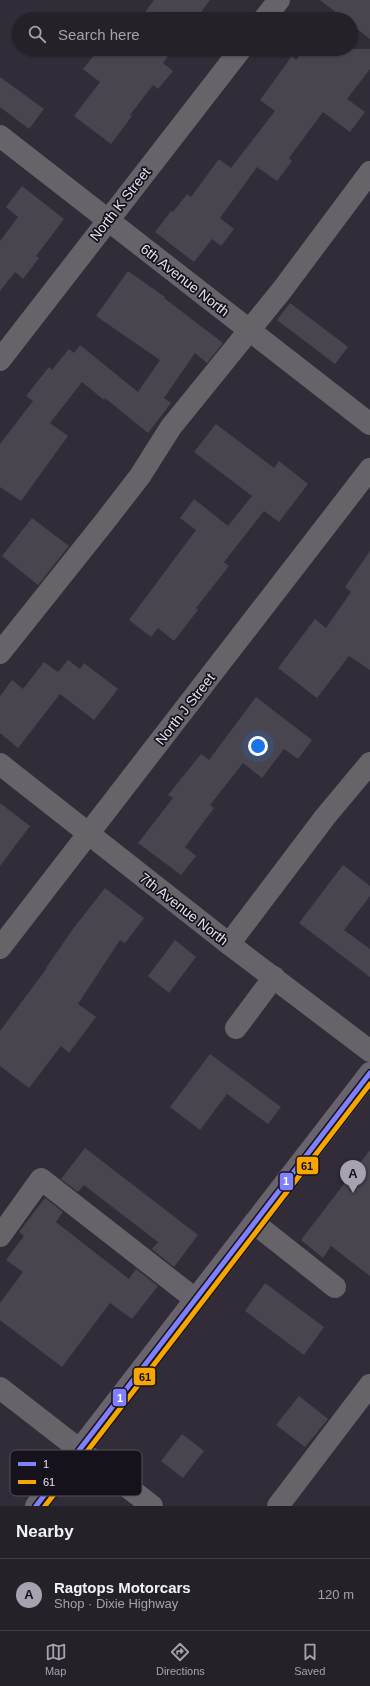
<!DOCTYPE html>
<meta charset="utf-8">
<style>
body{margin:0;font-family:Arial,sans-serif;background:#312e35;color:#f1f3f6}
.you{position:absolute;left:258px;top:746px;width:14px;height:14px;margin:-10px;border:3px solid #fff;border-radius:50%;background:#1a73e8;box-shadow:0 0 0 6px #1a73e833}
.badge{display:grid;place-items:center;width:26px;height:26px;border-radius:50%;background:#a7a2af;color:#111;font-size:13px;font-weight:700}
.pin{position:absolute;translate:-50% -33px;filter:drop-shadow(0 1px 2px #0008)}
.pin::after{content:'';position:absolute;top:21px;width:14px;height:12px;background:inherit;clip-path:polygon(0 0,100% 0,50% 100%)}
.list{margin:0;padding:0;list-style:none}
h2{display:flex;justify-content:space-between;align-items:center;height:52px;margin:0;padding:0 16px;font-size:17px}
h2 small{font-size:13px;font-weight:400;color:#a3a3a8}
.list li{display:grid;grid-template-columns:26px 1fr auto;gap:12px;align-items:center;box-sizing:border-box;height:72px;padding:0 16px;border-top:1px solid #423e46}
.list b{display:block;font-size:15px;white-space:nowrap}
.list p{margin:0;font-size:13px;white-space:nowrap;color:#a3a3a8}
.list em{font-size:13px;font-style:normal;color:#a3a3a8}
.icon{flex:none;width:22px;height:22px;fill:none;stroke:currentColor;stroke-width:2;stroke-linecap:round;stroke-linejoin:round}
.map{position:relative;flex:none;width:370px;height:1506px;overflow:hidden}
.search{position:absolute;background:#252129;box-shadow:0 1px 3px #0004;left:12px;right:12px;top:12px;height:44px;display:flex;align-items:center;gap:10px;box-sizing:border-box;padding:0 14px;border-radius:22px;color:#a3a3a8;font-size:15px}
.sheet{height:124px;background:#252129}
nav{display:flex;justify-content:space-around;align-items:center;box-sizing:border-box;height:56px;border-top:1px solid #423e46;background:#252129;font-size:11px;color:#a3a3a8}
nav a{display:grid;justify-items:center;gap:2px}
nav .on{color:#a7a2af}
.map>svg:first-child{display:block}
.building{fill:#49454f}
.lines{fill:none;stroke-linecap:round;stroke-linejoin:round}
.minor{stroke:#666369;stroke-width:22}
.major{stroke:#68636d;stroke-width:22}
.bus-1-casing{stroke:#16121b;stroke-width:8}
.bus-2-casing{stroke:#16121b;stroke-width:8}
.bus-1{stroke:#8080ff;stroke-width:5}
.bus-2{stroke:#f7a600;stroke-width:5}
.labels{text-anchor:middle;stroke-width:3.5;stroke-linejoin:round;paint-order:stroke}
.street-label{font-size:14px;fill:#e7e1ef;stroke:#16121b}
.key{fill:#16121b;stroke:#55505b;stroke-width:1}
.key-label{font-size:11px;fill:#e7e1ef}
.line-badge{stroke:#16121b;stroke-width:1.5}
.badge-label{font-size:11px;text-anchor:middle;font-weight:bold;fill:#fff}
.pale-badge-label{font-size:11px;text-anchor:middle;font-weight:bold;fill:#111}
</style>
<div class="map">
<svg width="370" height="1506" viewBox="0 0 370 1506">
<rect width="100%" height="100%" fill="#312c37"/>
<g class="building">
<path d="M154 0H210L196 19H140Z"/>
<path d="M320 0H370V39L351 24V19H345Z"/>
<path d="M99 49H173L163 63 173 71 158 89 153 85 130 115 132 116 111 144 74 116 100 82 83 69Z"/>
<path d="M305 49H370V69L347 99 365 112 350 132 323 112 289 158 292 161 277 181 257 167 220 218 234 229 221 246 212 239 194 262 155 232 171 211 173 212 187 194 191 197 219 159 231 168 275 111 260 100 292 56 296 60Z"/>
<path d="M0 77 44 109 29 129 0 107Z"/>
<path d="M22 186 64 219 36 256 39 258 23 279 15 272 0 291V241L18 217 6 207Z"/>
<path d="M128 271 165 297 164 298 223 343 207 363 195 353 164 398 171 403 148 433 105 398 104 400 82 382 50 423 68 436 21 501 0 487V444L33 401 26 396 49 367 52 370 69 349 74 353 80 345 138 392 160 360 96 316Z"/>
<path d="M290 303 348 347 335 364 277 320Z"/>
<path d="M216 424 274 468 279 461 308 484 279 522 264 511 224 562 229 566 196 608 198 610 174 641 158 628 151 637 129 620 196 530 180 518 194 499 228 526 252 496 194 452Z"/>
<path d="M32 518 69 546 38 585 2 556Z"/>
<path d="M370 551V670L349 656 317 698 278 668 315 619 326 628 351 592 345 587Z"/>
<path d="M68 660 80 669 84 663 118 689 94 720 60 694 18 748 0 733V696L12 680 23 689 44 662 58 672Z"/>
<path d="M256 697 312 740 298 759 284 749 262 778 243 763 210 805 214 808 185 847 196 856 181 875 138 843 173 798 168 795 201 754 209 760Z"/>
<path d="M0 803 30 826 0 866Z"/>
<path d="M343 865 370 886V896L344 930 370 949V977L299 923Z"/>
<path d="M105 888 144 918 125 943 120 940 78 1004 96 1017 69 1053 61 1046 29 1088 0 1066V1031L47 968H46L73 929Z"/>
<path d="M175 940 196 957 169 993 148 976Z"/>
<path d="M210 1054 281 1107 268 1124 227 1094 200 1130 170 1107Z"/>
<path d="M85 1148 198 1235 174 1267 152 1249 158 1242 84 1185 78 1192 61 1179Z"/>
<path d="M370 1150V1276L331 1246 323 1258 301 1240Z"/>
<path d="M45 1198 63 1212 56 1222 129 1279 136 1269 158 1286 132 1319 110 1303 62 1367 0 1320V1303L23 1272 6 1260 24 1236 19 1232Z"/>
<path d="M265 1283 324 1327 304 1355 245 1311Z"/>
<path d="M299 1396 328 1419 305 1447 276 1425Z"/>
<path d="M182 1434 204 1451 183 1478 161 1461Z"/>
</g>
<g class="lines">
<g class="minor">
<path d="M264 19 279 0"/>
<path d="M0 136 370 424"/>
<path d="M0 360 241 49"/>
<path d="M0 653 106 520 140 476 171 427 282 290 370 172"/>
<path d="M0 764 229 944 370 1051"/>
<path d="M229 944 325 817 370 763"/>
<path d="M0 948 370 469"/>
<path d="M236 1028 274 977"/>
<path d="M254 1223 335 1287"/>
<path d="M0 1236 41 1179 195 1299"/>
<path d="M0 1388 152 1506"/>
<path d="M278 1506 370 1385"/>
</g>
<path class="major" d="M36 1506 370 1073"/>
<defs>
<path id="bus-1" d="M36 1506 370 1073"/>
<path id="bus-2" d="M45 1506 370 1084"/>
</defs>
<use href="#bus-1" class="bus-1-casing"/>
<use href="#bus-2" class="bus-2-casing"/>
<use href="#bus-1" class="bus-1"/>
<use href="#bus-2" class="bus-2"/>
</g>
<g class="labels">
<g class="street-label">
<text transform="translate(120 204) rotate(-52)" y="5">North K Street</text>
<text transform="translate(185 280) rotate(38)" y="5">6th Avenue North</text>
<text transform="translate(185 709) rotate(-52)" y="5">North J Street</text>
<text transform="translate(184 909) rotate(38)" y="5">7th Avenue North</text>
</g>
</g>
<rect x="10" y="1450" width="132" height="46" rx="6" class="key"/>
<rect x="18" y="1462" width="18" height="4" fill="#8080ff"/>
<rect x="18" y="1480" width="18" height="4" fill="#f7a600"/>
<g class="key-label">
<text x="43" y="1468">1</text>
<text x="43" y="1486">61</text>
</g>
<g class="line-badge">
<rect x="296" y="1156" width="23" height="19" rx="4" fill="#f7a600"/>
<rect x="279" y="1172" width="15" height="19" rx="4" fill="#8080ff"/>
<rect x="133" y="1367" width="23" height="19" rx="4" fill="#f7a600"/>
<rect x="112" y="1388" width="15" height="19" rx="4" fill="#8080ff"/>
</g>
<g class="badge-label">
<text x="286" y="1185">1</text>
<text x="120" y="1402">1</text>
</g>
<g class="pale-badge-label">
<text x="307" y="1170">61</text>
<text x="145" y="1381">61</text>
</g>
</svg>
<div class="you"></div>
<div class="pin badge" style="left:353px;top:1193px">A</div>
<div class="search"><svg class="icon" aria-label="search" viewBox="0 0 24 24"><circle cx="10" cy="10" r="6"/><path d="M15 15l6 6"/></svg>Search here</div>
</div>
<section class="sheet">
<h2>Nearby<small></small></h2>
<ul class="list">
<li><span class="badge">A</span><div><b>Ragtops Motorcars</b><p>Shop · Dixie Highway</p></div><em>120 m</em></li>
</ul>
</section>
<nav>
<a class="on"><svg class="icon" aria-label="map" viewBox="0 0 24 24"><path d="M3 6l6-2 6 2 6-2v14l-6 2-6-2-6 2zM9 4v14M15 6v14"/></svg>Map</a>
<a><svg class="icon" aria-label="directions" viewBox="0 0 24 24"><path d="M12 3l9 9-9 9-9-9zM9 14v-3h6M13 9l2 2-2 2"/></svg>Directions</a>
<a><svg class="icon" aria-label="saved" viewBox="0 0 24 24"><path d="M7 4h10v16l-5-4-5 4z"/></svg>Saved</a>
</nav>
